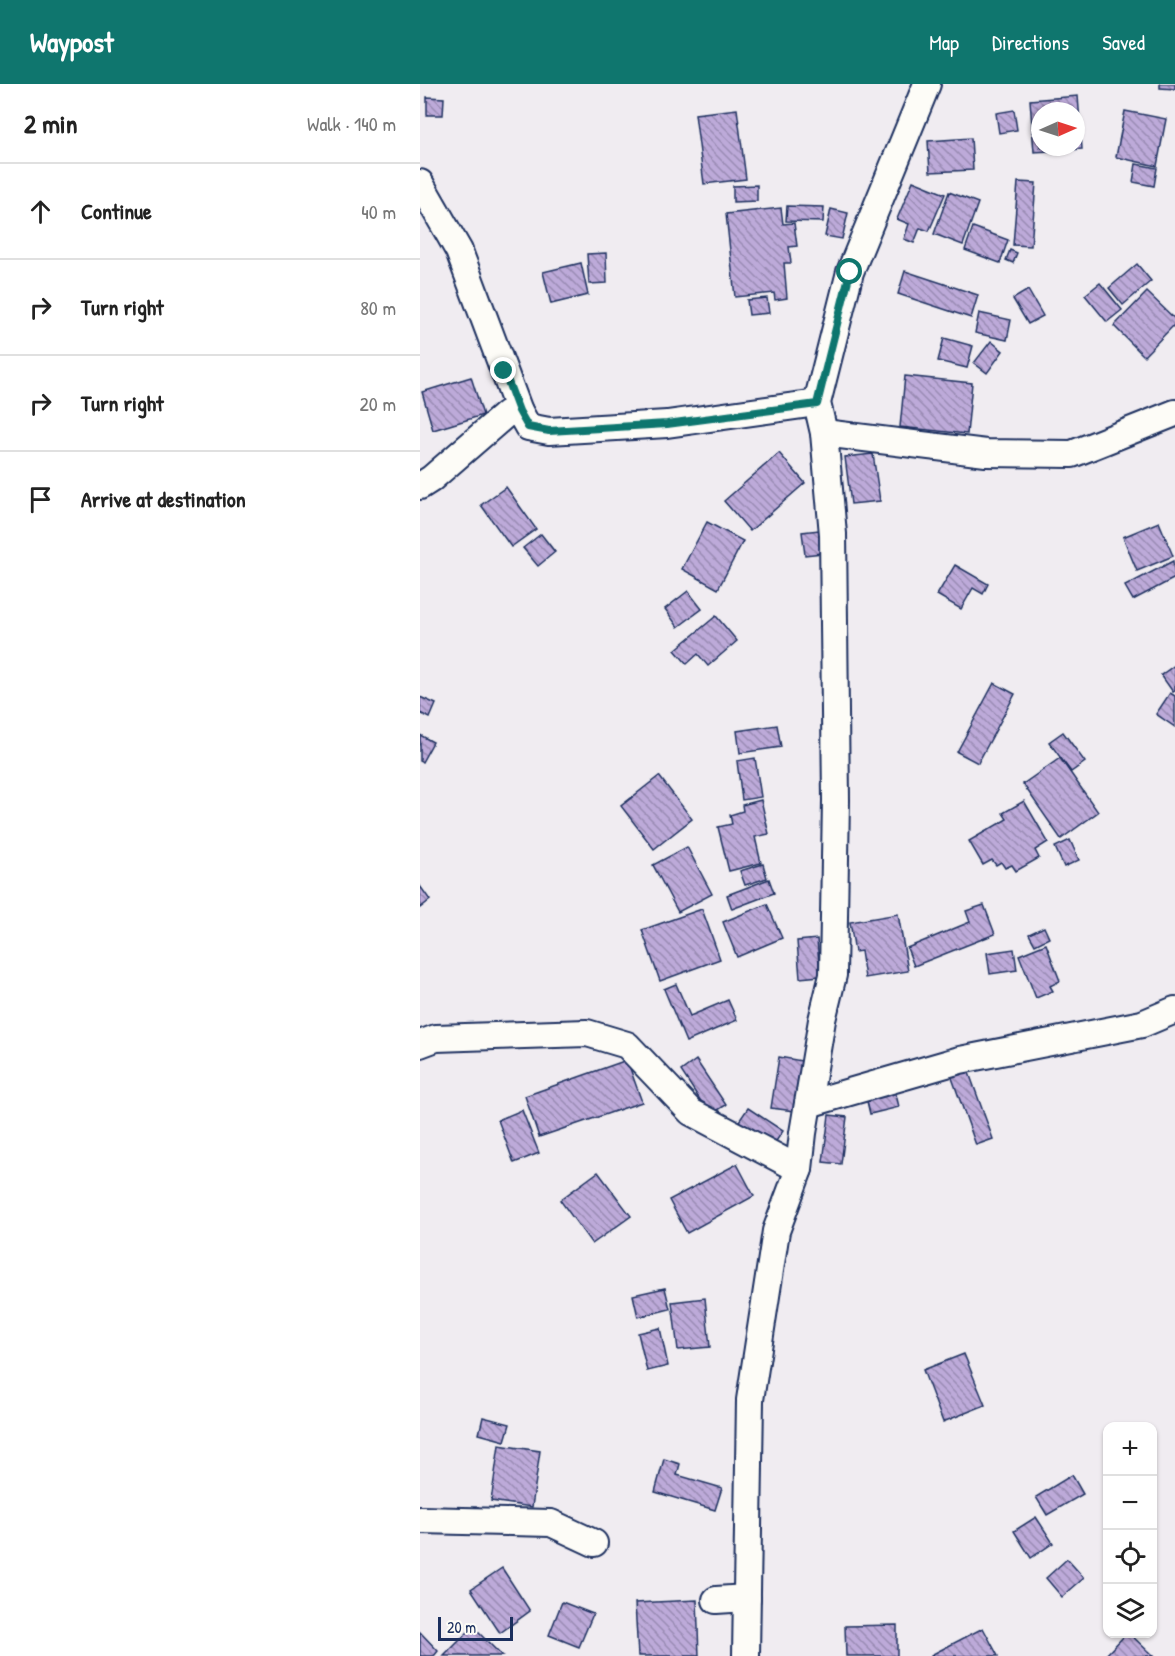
<!DOCTYPE html>
<meta charset="utf-8">
<style>
body{margin:0;font-family:"Patrick Hand",sans-serif;background:#f2f2f2;color:#222}
.controls{position:absolute;right:18px;bottom:18px;display:grid;overflow:hidden;border-radius:12px;box-shadow:0 2px 4px #0004}
.controls button{width:54px;height:54px;display:grid;place-items:center;padding:0;border:0;border-bottom:2px solid #e0e0e0;background:#fff;color:#222;font:30px sans-serif}
.compass{position:absolute;left:611px;top:18px;width:54px;height:54px;border-radius:50%;background:#fff;box-shadow:0 2px 4px #0004;rotate:87deg}
.scale{position:absolute;left:18px;bottom:15px;width:75px;box-sizing:border-box;padding-left:6px;border:3px solid #1b2f5e;border-top:0;font-size:16px;line-height:21px;white-space:nowrap;color:#1b2f5e;-webkit-text-stroke:4px #fdfcf7;paint-order:stroke}
.stop{position:absolute;width:18px;height:18px;margin:-14px;border:4px solid #0f766e;border-radius:50%;background:#fff}
.stop.end{background:#0f766e;border-color:#fff;box-shadow:0 2px 6px #0008}
.list{margin:0;padding:0;list-style:none}
h2{display:flex;justify-content:space-between;align-items:center;height:78px;margin:0;padding:0 24px;font-size:26px}
h2 small{font-size:20px;font-weight:400;color:#767676}
.list li{display:grid;grid-template-columns:39px 1fr auto;gap:18px;align-items:center;box-sizing:border-box;height:96px;padding:0 24px;border-top:2px solid #e0e0e0}
.list b{display:block;font-size:22px;white-space:nowrap}
.list em{font-size:20px;font-style:normal;color:#767676}
.icon{flex:none;width:33px;height:33px;fill:none;stroke:currentColor;stroke-width:2;stroke-linecap:round;stroke-linejoin:round}
.map{position:relative;flex:none;width:755px;height:1572px;overflow:hidden}
header{display:flex;align-items:center;gap:36px;box-sizing:border-box;height:84px;padding:0 30px;background:#0f766e;color:#fff}
header strong{font-size:28px}
nav{display:flex;gap:33px;margin-inline-start:auto;font-size:21px}
main{display:flex}
aside{flex:1;background:#fff}
.map>svg:first-child{display:block}
.building{fill:url(#building-back-hatch);stroke:#1b2f5e;stroke-width:1.5;fill-rule:evenodd}
.lines{fill:none;stroke-linecap:round;stroke-linejoin:round}
.minor-casing{stroke:#1b2f5e;stroke-width:30}
.minor{stroke:#fdfcf7;stroke-width:26}
.route{stroke:#0f766e;stroke-width:8}
</style>
<header>
<strong>Waypost</strong>
<nav><a>Map</a><a>Directions</a><a>Saved</a></nav>
</header>
<main>
<aside>
<h2>2 min<small>Walk · 140 m</small></h2>
<ul class="list">
<li><svg class="icon" aria-label="ahead" viewBox="0 0 24 24"><path d="M12 20V5M6 11l6-6 6 6"/></svg><div><b>Continue</b></div><em>40 m</em></li>
<li><svg class="icon" aria-label="right" viewBox="0 0 24 24"><path d="M7 20v-9h11M14 6l5 5-5 5"/></svg><div><b>Turn right</b></div><em>80 m</em></li>
<li><svg class="icon" aria-label="right" viewBox="0 0 24 24"><path d="M7 20v-9h11M14 6l5 5-5 5"/></svg><div><b>Turn right</b></div><em>20 m</em></li>
<li><svg class="icon" aria-label="arrive" viewBox="0 0 24 24"><path d="M6 21V4h12l-3 4 3 4H6"/></svg><div><b>Arrive at destination</b></div></li>
</ul>
</aside>
<div class="map">
<svg width="755" height="1572" viewBox="0 0 755 1572">
<defs>
<pattern id="building-back-hatch" width="6" height="6" patternUnits="userSpaceOnUse" patternTransform="scale(1.5)"><rect width="6" height="6" fill="#bdaad9"/><path d="M-1 5l2 2M0 0l6 6M5-1l2 2" fill="none" stroke="#998bb3"/></pattern>
</defs>
<rect width="100%" height="100%" fill="#f0ecf1"/>
<filter id="ink" filterUnits="userSpaceOnUse"><feTurbulence type="fractalNoise" baseFrequency=".0167" numOctaves="2"/><feDisplacementMap in="SourceGraphic" scale="12" xChannelSelector="R" yChannelSelector="G"/><feConvolveMatrix kernelMatrix="1 2 1 2 8 2 1 2 1" color-interpolation-filters="sRGB"/></filter>
<g filter="url(#ink)">
<g class="building">
<path d="M740 0H755V5L740 4Z"/>
<path d="M658 12 662 65 614 68 610 16ZM620 27H656V63H620Z"/>
<path d="M7 13 24 14 23 31H7Z"/>
<path d="M317 25 326 95 284 100 275 30Z"/>
<path d="M594 26 597 46 579 49 576 29Z"/>
<path d="M705 27 746 35 737 82 696 73Z"/>
<path d="M551 54 553 86 510 88 508 57Z"/>
<path d="M716 80 737 84 734 102 713 98Z"/>
<path d="M493 97 525 110 509 147 500 144 494 159 484 155 489 140 477 135Z"/>
<path d="M598 98 616 99 611 162 593 161Z"/>
<path d="M337 101V117L313 118V102Z"/>
<path d="M529 108 558 119 543 161 514 150Z"/>
<path d="M367 122 404 123 403 138 366 137Z"/>
<path d="M361 124 363 140 374 139 377 162 369 163 371 179H364L367 214 355 216 354 209 315 213 306 130Z"/>
<path d="M411 125 428 129 422 155 405 152Z"/>
<path d="M553 143 588 156 580 179 545 166Z"/>
<path d="M590 166 597 169 593 179 586 176Z"/>
<path d="M186 169 187 199 169 200 167 170Z"/>
<path d="M161 179 168 211 131 220 123 188Z"/>
<path d="M717 180 731 197 703 221 689 204Z"/>
<path d="M485 187 558 211 551 234 478 210Z"/>
<path d="M680 199 702 226 687 238 665 211Z"/>
<path d="M608 206 623 232 608 240 593 215Z"/>
<path d="M727 208 755 235V240L724 272 694 242Z"/>
<path d="M347 214 349 229 329 231 327 216Z"/>
<path d="M559 229 591 236 587 256 555 249Z"/>
<path d="M524 254 553 262 547 284 518 277Z"/>
<path d="M571 257 583 267 567 289 554 279Z"/>
<path d="M485 292 552 299 547 350 480 343Z"/>
<path d="M51 293 63 331 13 346 2 308Z"/>
<path d="M359 369 385 399 330 447 304 417Z"/>
<path d="M453 370 460 417 431 420 425 373Z"/>
<path d="M86 403 116 445 91 463 61 421Z"/>
<path d="M287 438 323 457 298 505 262 485Z"/>
<path d="M739 438 753 472 717 487 703 453Z"/>
<path d="M399 446 402 469 385 471 382 448Z"/>
<path d="M121 450 135 468 118 482 103 464Z"/>
<path d="M753 477 755 494 713 516 705 502Z"/>
<path d="M535 481 568 500 563 510 553 504 541 525 517 511Z"/>
<path d="M268 507 282 525 258 543 245 525Z"/>
<path d="M296 532 317 557 288 582 278 570 267 580 255 566Z"/>
<path d="M755 581V607L753 608 741 591Z"/>
<path d="M574 599 595 610 558 679 537 668Z"/>
<path d="M750 609 755 612V643L736 630Z"/>
<path d="M0 613 16 620 10 634 0 629Z"/>
<path d="M357 641 361 663 320 669 317 647Z"/>
<path d="M643 648 665 678 651 688 629 658Z"/>
<path d="M0 651 13 658 2 678 0 677Z"/>
<path d="M335 674 341 713 322 716 317 677Z"/>
<path d="M640 674 678 728 641 755 603 700Z"/>
<path d="M239 692 272 735 234 765 201 722Z"/>
<path d="M341 716 349 750 335 753 341 779 309 787 298 743 312 740 310 731 323 727 322 721Z"/>
<path d="M604 717 628 758 615 766 619 774 596 787 592 781 585 784 581 778 576 781 572 776 563 781 549 757 587 735 583 729Z"/>
<path d="M650 756 659 776 644 783 635 763Z"/>
<path d="M267 763 292 810 258 828 233 781Z"/>
<path d="M343 780 347 794 325 801 320 787Z"/>
<path d="M349 795 354 809 312 825 307 811Z"/>
<path d="M0 802 10 816 0 824Z"/>
<path d="M347 820 362 854 317 873 303 838Z"/>
<path d="M564 821 575 850 494 882 487 864 550 838 546 827Z"/>
<path d="M282 825 300 875 240 897 222 846Z"/>
<path d="M478 830 488 887 445 894 441 867 435 868 430 838Z"/>
<path d="M624 843 629 854 615 861 609 850Z"/>
<path d="M397 855 400 892 380 894 377 857Z"/>
<path d="M626 860 640 897 630 902 633 907 616 914 599 871Z"/>
<path d="M594 865 597 886 570 890 567 869Z"/>
<path d="M256 900 270 932 308 916 317 936 266 958 244 905Z"/>
<path d="M359 973 382 977 374 1027 351 1024Z"/>
<path d="M207 976 222 1018 119 1053 105 1012Z"/>
<path d="M276 976 306 1021 290 1031 261 987Z"/>
<path d="M548 986 573 1055 556 1061 531 991Z"/>
<path d="M475 1006 479 1023 450 1030 446 1013Z"/>
<path d="M328 1024 363 1047 350 1066 315 1043Z"/>
<path d="M102 1026 119 1069 94 1079 78 1036Z"/>
<path d="M409 1031 427 1033 421 1080 403 1078Z"/>
<path d="M317 1080 334 1112 267 1149 249 1116Z"/>
<path d="M178 1088 211 1132 172 1160 140 1116Z"/>
<path d="M245 1204 250 1225 218 1233 213 1211Z"/>
<path d="M285 1214 290 1263 258 1266 252 1218Z"/>
<path d="M240 1244 248 1282 227 1287 218 1249Z"/>
<path d="M544 1270 565 1321 523 1338 503 1286Z"/>
<path d="M63 1333 90 1340 85 1357 59 1350Z"/>
<path d="M79 1361 120 1367 112 1423 71 1417Z"/>
<path d="M244 1375 260 1380 257 1391 302 1404 295 1426 235 1408Z"/>
<path d="M652 1391 663 1410 627 1431 616 1413Z"/>
<path d="M616 1433 633 1459 611 1474 594 1447Z"/>
<path d="M647 1475 664 1494 642 1513 626 1494Z"/>
<path d="M82 1484 110 1527 80 1549 51 1505Z"/>
<path d="M277 1516 279 1572H218L215 1519Z"/>
<path d="M142 1518 173 1530 159 1563 129 1551Z"/>
<path d="M477 1541V1572H426L425 1542Z"/>
<path d="M53 1543 82 1572H24Z"/>
<path d="M563 1544 578 1572H511V1571Z"/>
<path d="M0 1548 18 1567 14 1572H0Z"/>
<path d="M706 1550H710L733 1572H685Z"/>
</g>
<g class="lines">
<defs>
<g id="minor">
<path d="M0 99 39 167 99 327"/>
<path d="M404 349 566 369 652 370 755 329"/>
<path d="M0 402 11 395 86 330 99 327 108 343 129 347 247 340 397 319"/>
<path d="M0 960 16 954 167 949 207 961 271 1028 379 1085"/>
<path d="M388 1020 540 976 722 940 755 926"/>
<path d="M0 1436 131 1439 174 1459"/>
<path d="M296 1516 327 1514"/>
<path d="M326 1572 330 1316 356 1147 379 1085 383 1049 402 936 413 891 416 716 413 450 404 349 397 319 430 188 507 0"/>
</g>
</defs>
<use href="#minor" class="minor-casing"/>
<use href="#minor" class="minor"/>
</g>
</g>
<g class="lines" filter="url(#ink)">
<path class="route" d="M84 287 99 327 108 343 129 347 247 340 397 320 430 188"/>
</g>
</svg>
<div class="controls">
<button>+</button>
<button>−</button>
<button><svg class="icon" aria-label="locate" viewBox="0 0 24 24"><circle cx="12" cy="12" r="6"/><path d="M12 2v4M12 18v4M2 12h4M18 12h4"/></svg></button>
<button><svg class="icon" aria-label="layers" viewBox="0 0 24 24"><path d="M12 4l9 5-9 5-9-5zM3 14l9 5 9-5"/></svg></button>
</div>
<svg class="compass" viewBox="-18 -18 36 36"><path d="M0-13l5 13h-10z" fill="#e53935"/><path d="M0 13l5-13h-10z" fill="#767676"/></svg>
<div class="scale">20 m</div>
<div class="stop" style="left:430px;top:188px"></div>
<div class="stop end" style="left:84px;top:287px"></div>
</div>
</main>
